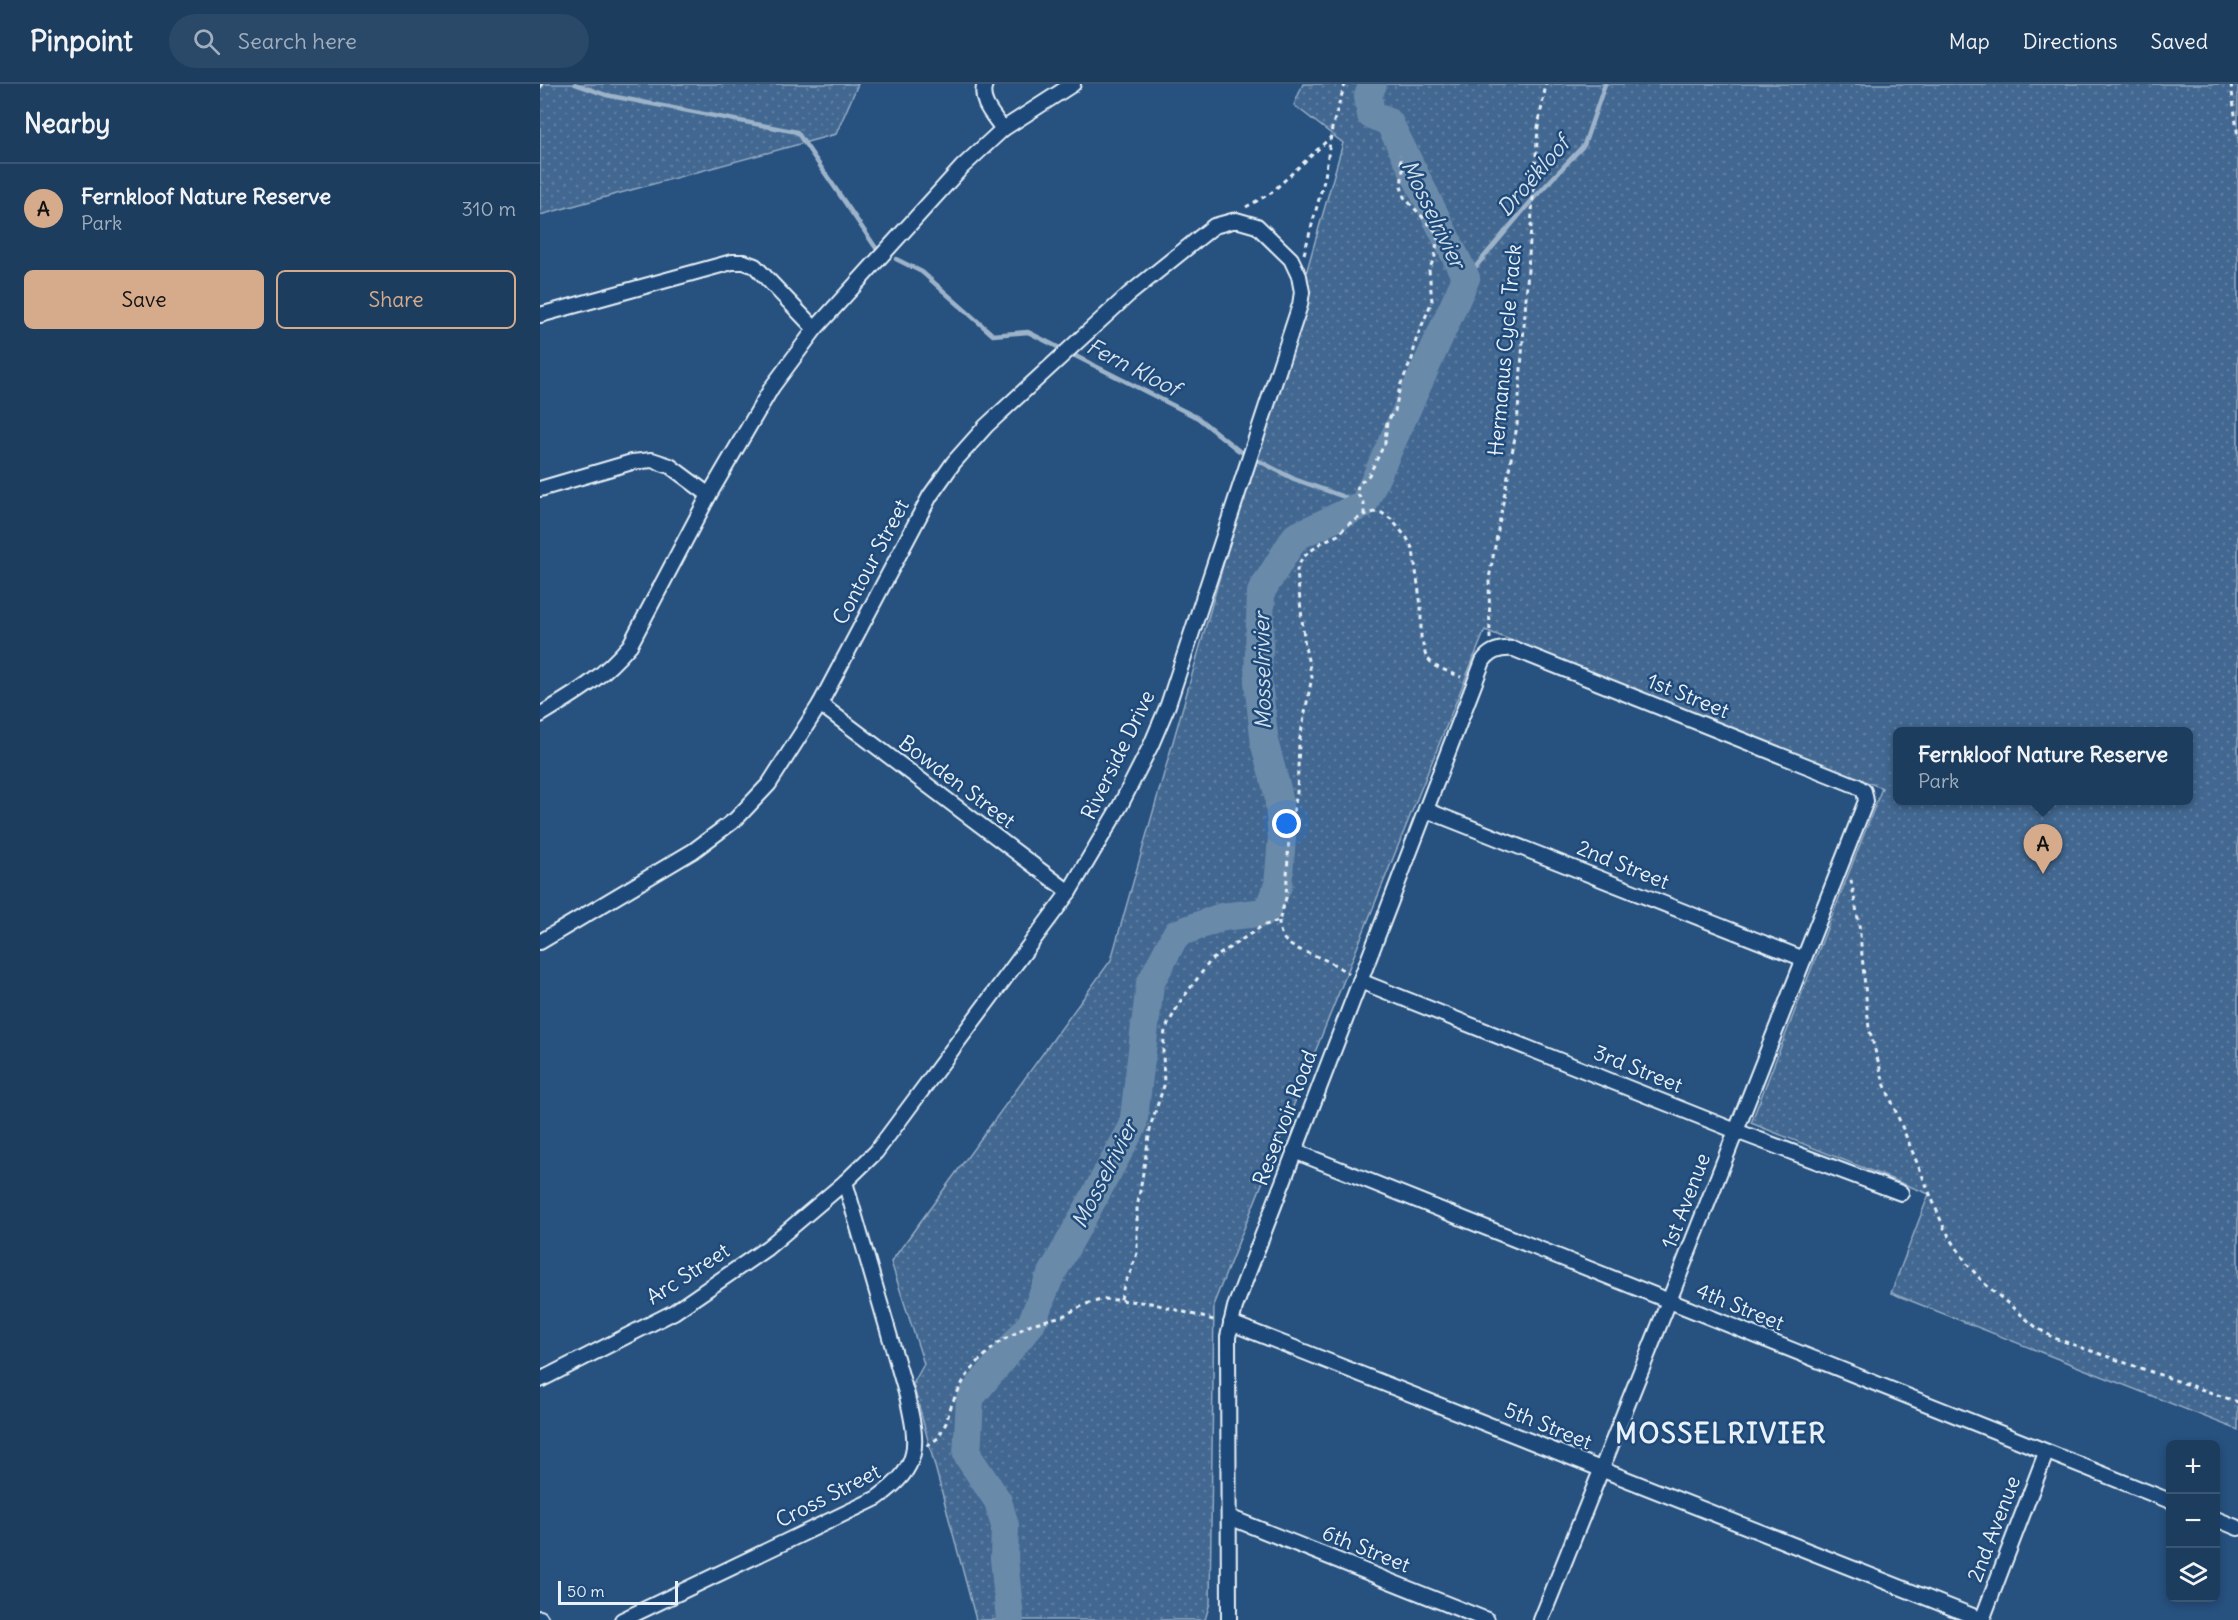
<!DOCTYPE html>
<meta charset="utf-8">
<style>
body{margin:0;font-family:Delius,sans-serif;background:#2a4868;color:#f1f3f6}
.controls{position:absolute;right:18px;bottom:18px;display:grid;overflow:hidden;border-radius:9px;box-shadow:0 3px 9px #0003}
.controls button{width:54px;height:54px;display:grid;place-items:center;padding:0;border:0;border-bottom:2px solid #3b5674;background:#1d3d5f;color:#f1f3f6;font:30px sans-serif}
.scale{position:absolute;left:18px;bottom:15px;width:120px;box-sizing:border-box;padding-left:6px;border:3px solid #e8f1f8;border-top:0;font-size:16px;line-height:21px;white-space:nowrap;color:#e8f1f8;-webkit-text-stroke:4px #1f4a7a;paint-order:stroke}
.you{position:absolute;left:747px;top:740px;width:21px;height:21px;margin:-15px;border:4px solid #fff;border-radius:50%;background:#1a73e8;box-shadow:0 0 0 9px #1a73e833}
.badge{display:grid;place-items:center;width:39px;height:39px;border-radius:50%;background:#d6ab8b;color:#111;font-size:20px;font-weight:700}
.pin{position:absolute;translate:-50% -50px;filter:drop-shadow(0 2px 3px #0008)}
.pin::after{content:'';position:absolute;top:32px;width:21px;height:18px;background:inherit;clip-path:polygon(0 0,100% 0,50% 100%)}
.popup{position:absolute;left:1353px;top:643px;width:300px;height:78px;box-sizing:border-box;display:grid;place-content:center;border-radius:9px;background:#1d3d5f;filter:drop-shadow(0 2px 4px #0005);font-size:20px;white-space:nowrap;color:#a0aebd}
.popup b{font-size:22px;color:#f1f3f6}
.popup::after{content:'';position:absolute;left:50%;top:100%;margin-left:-12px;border:12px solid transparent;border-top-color:#1d3d5f}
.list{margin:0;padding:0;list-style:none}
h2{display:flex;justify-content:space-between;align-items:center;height:78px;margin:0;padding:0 24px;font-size:26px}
h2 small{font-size:20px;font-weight:400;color:#a0aebd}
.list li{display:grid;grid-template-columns:39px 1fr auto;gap:18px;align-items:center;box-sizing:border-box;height:90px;padding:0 24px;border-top:2px solid #3b5674}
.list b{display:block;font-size:22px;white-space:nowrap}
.list p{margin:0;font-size:20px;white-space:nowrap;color:#a0aebd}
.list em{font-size:20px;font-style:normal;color:#a0aebd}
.actions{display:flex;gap:12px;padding:18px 24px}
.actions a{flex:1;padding:14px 0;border:2px solid #d6ab8b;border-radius:9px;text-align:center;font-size:21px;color:#d6ab8b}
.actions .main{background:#d6ab8b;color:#111}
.icon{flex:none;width:33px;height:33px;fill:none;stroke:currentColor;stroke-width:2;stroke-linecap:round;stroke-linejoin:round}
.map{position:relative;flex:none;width:1698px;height:1536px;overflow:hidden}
header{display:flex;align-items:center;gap:36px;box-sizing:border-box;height:84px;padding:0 30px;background:#1d3d5f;border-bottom:2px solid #3b5674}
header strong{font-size:28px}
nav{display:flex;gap:33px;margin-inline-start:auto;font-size:21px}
.search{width:420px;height:54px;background:#2a4868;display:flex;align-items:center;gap:15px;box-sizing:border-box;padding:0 21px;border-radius:33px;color:#a0aebd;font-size:22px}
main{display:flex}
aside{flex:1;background:#1d3d5f}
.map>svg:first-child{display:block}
.grass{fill:url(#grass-dots);stroke:#96acc4;stroke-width:1.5;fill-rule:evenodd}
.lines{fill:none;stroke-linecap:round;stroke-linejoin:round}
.stream{stroke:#9db3c9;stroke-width:4.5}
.river{stroke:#6b8aaa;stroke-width:28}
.street-casing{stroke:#e8f1f8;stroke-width:18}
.path{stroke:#e8f1f8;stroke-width:3;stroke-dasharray:4.5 4.5;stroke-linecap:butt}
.street{stroke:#1f4a7a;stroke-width:14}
.labels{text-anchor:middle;stroke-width:5;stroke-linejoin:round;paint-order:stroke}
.street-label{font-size:21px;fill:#e8f1f8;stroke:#1f4a7a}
.water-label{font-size:22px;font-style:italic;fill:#d5e2ec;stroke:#1f4a7a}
.district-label{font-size:27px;font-weight:bold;letter-spacing:1.5px;fill:#e8f1f8;stroke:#1f4a7a}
</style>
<header>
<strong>Pinpoint</strong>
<div class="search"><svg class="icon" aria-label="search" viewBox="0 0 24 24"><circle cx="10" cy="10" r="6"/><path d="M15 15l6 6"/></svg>Search here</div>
<nav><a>Map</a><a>Directions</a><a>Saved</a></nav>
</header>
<main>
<aside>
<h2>Nearby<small></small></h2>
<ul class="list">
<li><span class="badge">A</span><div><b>Fernkloof Nature Reserve</b><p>Park</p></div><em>310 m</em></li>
</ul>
<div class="actions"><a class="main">Save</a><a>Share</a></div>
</aside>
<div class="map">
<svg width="1698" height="1536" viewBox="0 0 1698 1536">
<defs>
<pattern id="grass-dots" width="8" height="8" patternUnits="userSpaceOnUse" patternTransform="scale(1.5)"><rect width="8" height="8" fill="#436891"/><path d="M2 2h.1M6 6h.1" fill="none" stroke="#5e7ea1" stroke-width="1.8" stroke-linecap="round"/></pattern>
</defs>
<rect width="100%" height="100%" fill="#27517f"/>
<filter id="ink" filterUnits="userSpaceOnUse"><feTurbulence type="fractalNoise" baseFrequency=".0167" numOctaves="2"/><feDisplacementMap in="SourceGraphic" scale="12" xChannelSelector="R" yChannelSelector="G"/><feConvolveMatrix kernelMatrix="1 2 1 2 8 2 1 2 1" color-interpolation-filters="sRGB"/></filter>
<g filter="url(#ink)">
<g class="grass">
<path d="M0 0H318L296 50 0 131Z"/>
<path d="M763 0H1698V1346L1351 1209 1389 1110 1211 1039 1342 704 945 546 674 1219 670 1519 665 1536H436L373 1300 384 1280 351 1178 571 876 803 59 754 21ZM1358 648H1648V716H1358Z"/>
</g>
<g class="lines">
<g class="stream">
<path d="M35 0 66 11 257 48 336 164"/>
<path d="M356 175 382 188 453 251 488 248 658 334 698 366 754 395 824 420"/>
<path d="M926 194 993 115 1044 61 1065 0"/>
</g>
<path class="river" d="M470 1536 464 1474 465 1442 458 1417 427 1371 430 1314 491 1240 509 1195 593 1042 610 900 636 850 682 833 726 828 738 802 742 754 738 709 725 661 718 597 721 508 755 453 824 420 926 194 849 38 831 31 828 12 833 0"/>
<defs>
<g id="street">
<path d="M445 0C438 17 454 32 463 45"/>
<path d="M0 231 192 178H204L215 182 275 245"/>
<path d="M0 405 92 378 112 376 130 382 169 411"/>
<path d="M280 620 529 808"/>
<path d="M0 631C38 608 61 595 90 561L169 411 232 303 275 245 422 83 463 45 533 0"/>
<path d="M886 726 1264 875"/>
<path d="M0 858 153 767 196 735 229 700 280 620 390 412 414 378 446 342 588 211 674 142 696 136 717 142 751 175 759 192 762 208 760 221 628 621 611 661 580 722 529 808 336 1068 305 1098 227 1164 134 1228 0 1296"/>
<path d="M820 897 1196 1047 1361 1109"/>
<path d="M754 1067 1630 1417"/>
<path d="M691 1239 1443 1536"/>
<path d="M689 1433 947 1536"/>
<path d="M1676 1435 1698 1444"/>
<path d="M0 1534 1 1536"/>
<path d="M82 1536 337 1414C382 1382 378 1361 367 1312L305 1098"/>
<path d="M689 1536 688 1253 695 1223 943 577C950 566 962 564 974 565L1317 702 1324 707 1326 717 1129 1217 1001 1536"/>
<path d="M1442 1536 1506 1369"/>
</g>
</defs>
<use href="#street" class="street-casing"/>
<g class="path">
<path d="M1691 0 1698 54"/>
<path d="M0 4 2 0"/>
<path d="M706 123 731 109 791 53"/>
<path d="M764 170 785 93 792 44 805 0"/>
<path d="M824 431V420L817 409 818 401 829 391 845 359 847 337 855 327 860 302 872 275 876 256 892 217 889 186 895 172 898 150 864 113 861 102 863 86 859 71"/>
<path d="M950 555 949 495 977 342 998 43 1006 0"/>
<path d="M1311 796 1319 840 1329 944 1344 999 1404 1144 1427 1180 1446 1201 1497 1244 1514 1254 1698 1318"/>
<path d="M739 837C739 865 762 865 783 875 792 879 801 884 809 890"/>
<path d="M581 1215 584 1201 591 1187 597 1169V1125L611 1040 624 1002 623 965 625 946 640 918 671 876 722 842 739 837 746 814 749 751 757 709 759 659 772 593 765 563 758 498 757 486 762 474 782 458 798 451 807 441 824 431 834 428 842 429 851 435 867 454 873 466 881 522V553L886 573 895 582 921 593"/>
<path d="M387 1362 398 1354 406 1339 412 1319 425 1294 438 1278 458 1259 491 1240 523 1232 546 1220 565 1215 611 1219 677 1237"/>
</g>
<use href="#street" class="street"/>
</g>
</g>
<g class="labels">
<g class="street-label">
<text transform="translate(965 266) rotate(-85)" y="7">Hermanus Cycle Track</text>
<text transform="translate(331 478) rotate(-62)" y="7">Contour Street</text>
<text transform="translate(1148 612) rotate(22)" y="7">1st Street</text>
<text transform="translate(578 671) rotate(-64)" y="7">Riverside Drive</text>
<text transform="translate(417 698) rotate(37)" y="7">Bowden Street</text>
<text transform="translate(1083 781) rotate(22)" y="7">2nd Street</text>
<text transform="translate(1098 985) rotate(22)" y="7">3rd Street</text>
<text transform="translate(745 1034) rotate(-69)" y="7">Reservoir Road</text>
<text transform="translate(1146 1117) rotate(-69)" y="7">1st Avenue</text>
<text transform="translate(148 1190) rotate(-33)" y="7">Arc Street</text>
<text transform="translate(1200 1223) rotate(22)" y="7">4th Street</text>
<text transform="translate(1008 1342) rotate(22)" y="7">5th Street</text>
<text transform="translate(288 1412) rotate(-27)" y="7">Cross Street</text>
<text transform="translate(1454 1445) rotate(-69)" y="7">2nd Avenue</text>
<text transform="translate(826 1465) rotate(22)" y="7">6th Street</text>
</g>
<g class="water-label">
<text transform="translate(993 92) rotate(-49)" y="8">Droëkloof</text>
<text transform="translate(894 130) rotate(64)" y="8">Mosselrivier</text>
<text transform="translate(593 283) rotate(27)" y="8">Fern Kloof</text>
<text transform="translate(722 587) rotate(-91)" y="8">Mosselrivier</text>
<text transform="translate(564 1090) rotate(-63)" y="8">Mosselrivier</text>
</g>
<g class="district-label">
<text x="1181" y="1359">MOSSELRIVIER</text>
</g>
</g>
</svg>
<div class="controls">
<button>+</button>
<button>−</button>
<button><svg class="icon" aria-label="layers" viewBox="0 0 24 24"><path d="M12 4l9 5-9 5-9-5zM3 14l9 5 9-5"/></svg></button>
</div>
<div class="scale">50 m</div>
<div class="you"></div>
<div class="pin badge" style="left:1503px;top:790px">A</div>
<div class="popup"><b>Fernkloof Nature Reserve</b>Park</div>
</div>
</main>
